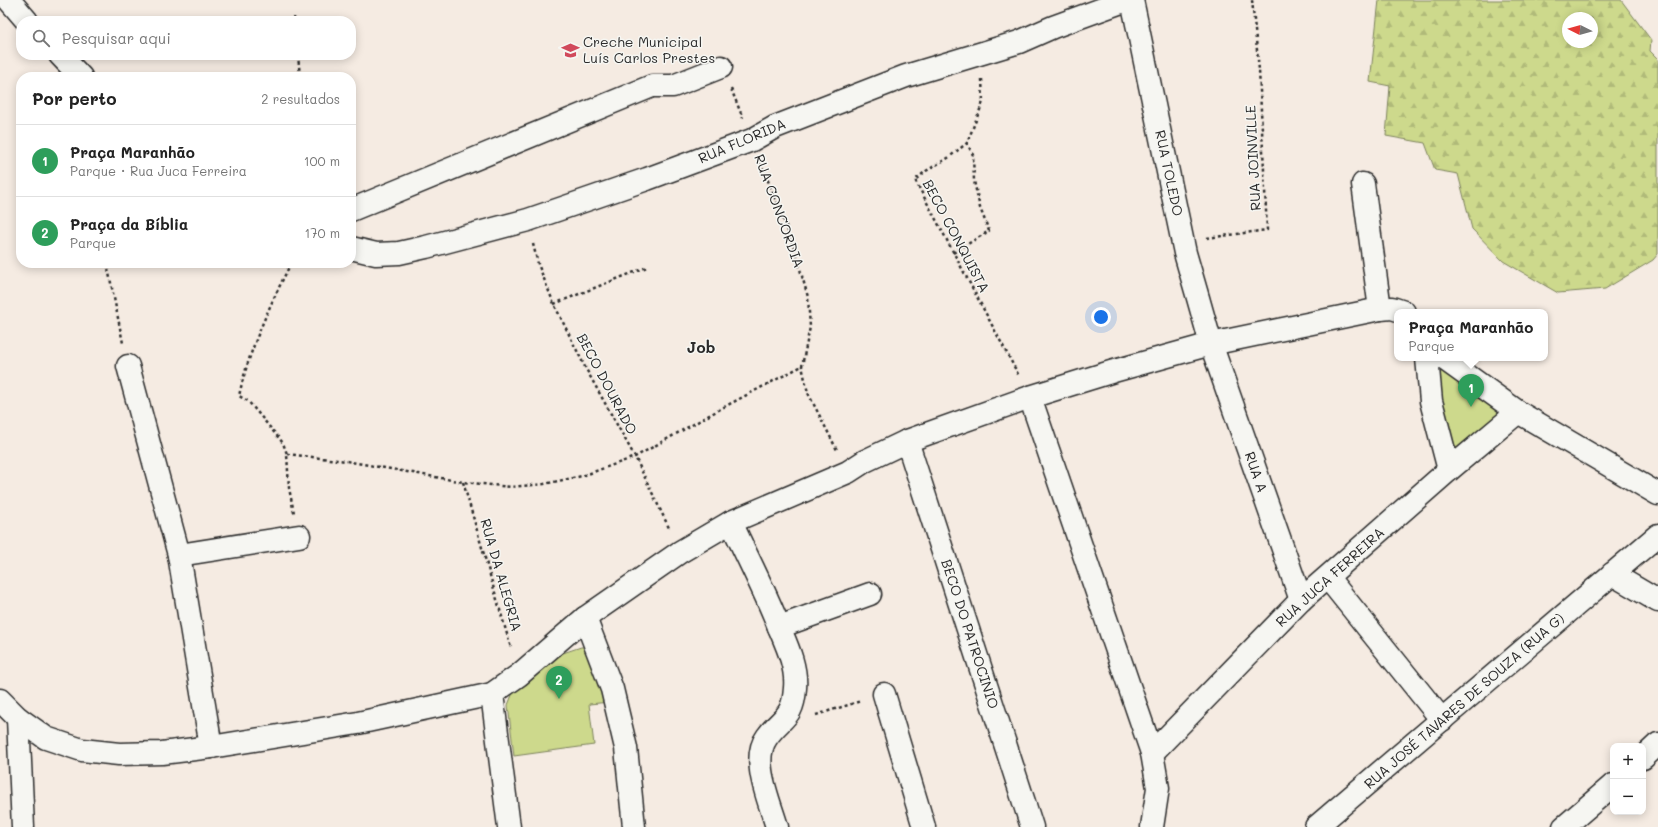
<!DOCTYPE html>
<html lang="pt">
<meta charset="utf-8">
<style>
body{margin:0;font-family:Mali,sans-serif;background:#f2f2f2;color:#222}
.controls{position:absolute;right:12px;bottom:12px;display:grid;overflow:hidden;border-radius:8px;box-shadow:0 2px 10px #0003}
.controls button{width:36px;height:36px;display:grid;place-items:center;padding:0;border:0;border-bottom:1px solid #e0e0e0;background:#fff;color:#222;font:20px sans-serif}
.compass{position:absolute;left:1562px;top:12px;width:36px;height:36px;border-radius:50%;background:#fff;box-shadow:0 2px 10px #0003;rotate:275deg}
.you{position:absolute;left:1101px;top:317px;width:14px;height:14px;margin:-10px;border:3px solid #fff;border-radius:50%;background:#1a73e8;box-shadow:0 0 0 6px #1a73e833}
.badge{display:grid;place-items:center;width:26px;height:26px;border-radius:50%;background:#d1495b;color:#fff;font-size:13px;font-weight:700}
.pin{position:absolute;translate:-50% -33px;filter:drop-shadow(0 1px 2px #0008)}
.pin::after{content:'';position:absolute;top:21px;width:14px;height:12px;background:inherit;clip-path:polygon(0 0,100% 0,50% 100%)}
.popup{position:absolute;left:1394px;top:309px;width:154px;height:52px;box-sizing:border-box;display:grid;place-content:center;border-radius:8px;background:#fff;filter:drop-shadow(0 1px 3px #0005);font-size:13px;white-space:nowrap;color:#767676}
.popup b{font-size:15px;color:#222}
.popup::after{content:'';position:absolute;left:50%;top:100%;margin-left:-8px;border:8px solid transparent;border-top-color:#fff}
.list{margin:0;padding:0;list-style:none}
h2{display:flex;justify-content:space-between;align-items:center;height:52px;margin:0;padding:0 16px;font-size:17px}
h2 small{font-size:13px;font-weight:400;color:#767676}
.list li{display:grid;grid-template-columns:26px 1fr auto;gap:12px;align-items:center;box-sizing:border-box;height:72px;padding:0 16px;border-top:1px solid #e0e0e0}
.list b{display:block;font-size:15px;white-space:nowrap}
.list p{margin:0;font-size:13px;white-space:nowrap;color:#767676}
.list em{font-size:13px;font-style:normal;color:#767676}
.icon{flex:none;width:22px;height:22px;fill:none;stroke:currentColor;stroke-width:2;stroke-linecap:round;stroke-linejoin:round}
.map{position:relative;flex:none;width:1658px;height:827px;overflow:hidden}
.search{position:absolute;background:#fff;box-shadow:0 2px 10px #0003;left:16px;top:16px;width:340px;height:44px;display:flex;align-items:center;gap:10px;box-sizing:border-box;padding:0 14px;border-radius:16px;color:#767676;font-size:15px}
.panel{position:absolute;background:#fff;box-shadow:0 2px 10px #0003;left:16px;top:72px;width:340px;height:196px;border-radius:16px}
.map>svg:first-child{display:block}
.green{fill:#cdd98c;stroke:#7c825c}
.forest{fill:url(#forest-firs);stroke:#7c825c;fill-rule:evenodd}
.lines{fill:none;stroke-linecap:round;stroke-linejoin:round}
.street-casing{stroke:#2b2b2b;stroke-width:25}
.path{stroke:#2b2b2b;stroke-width:2.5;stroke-dasharray:3 3;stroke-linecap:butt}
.street{stroke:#f6f6f2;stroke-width:22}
.labels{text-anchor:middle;stroke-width:3;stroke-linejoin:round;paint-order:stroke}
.poi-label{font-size:14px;fill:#2b2b2b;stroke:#f6f6f2;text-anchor:start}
.street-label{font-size:14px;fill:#2b2b2b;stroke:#f6f6f2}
.neighbourhood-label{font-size:15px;font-weight:bold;fill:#2b2b2b;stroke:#f6f6f2}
</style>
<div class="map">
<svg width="1658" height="827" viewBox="0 0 1658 827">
<defs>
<pattern id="forest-firs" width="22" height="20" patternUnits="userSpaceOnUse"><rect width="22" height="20" fill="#cdd98c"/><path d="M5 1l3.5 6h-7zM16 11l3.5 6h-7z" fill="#b0ba79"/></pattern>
</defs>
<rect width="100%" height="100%" fill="#f5ebe2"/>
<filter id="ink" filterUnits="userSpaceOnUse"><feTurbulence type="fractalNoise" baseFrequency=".025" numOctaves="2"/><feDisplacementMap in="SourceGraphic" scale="8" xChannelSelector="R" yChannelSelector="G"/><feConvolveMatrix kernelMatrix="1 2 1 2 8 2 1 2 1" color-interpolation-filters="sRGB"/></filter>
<g filter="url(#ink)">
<g class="green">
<path d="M1428 358 1518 412 1449 470Z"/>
<path d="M581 647H588L610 702 589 704 594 745 514 756 508 705 514 690 563 653Z"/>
</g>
<path class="forest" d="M1379 0H1621L1651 40 1650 51 1658 59V254L1653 260 1605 289 1558 293 1503 261 1472 229 1458 174 1435 170 1425 143 1386 136 1390 86 1370 82ZM1568 18H1592V42H1568Z"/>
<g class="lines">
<defs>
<g id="street">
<path d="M9 0 27 21"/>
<path d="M1132 0 1185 253 1198 298 1211 344 1301 600"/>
<path d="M60 55 81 77"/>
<path d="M1363 184 1380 309"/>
<path d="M351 210 652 86H673L721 67"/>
<path d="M351 248 376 254 399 253 426 247 528 220 647 179 752 140 775 127 906 76 1019 42 1053 27 1127 0"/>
<path d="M1427 358 1431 401 1449 470"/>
<path d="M1443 358 1518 412 1658 494"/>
<path d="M128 366 179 555 211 747"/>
<path d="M1030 397 1152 753 1158 788 1152 827"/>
<path d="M907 441 1032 827"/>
<path d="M731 522C747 557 765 591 779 627 787 646 797 667 795 688 793 719 782 716 767 737 750 760 770 802 777 827"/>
<path d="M179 555 299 536"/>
<path d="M1612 574 1658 601"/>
<path d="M1328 578 1442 720"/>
<path d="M585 618 612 689 626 748 634 827"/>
<path d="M779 627 870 594"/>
<path d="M492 694 509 827"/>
<path d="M884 694 924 827"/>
<path d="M0 700 18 718 46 738 82 750 119 754 162 753 211 747 358 723 492 694 519 675 585 618 680 552 731 522 848 472 865 461 907 441 1030 397 1114 371 1211 344 1380 309 1392 308 1404 312"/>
<path d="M18 718 23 827"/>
<path d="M1152 753 1301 600 1449 470 1518 412"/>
<path d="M1643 758 1658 744"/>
<path d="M1316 827 1658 535"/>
<path d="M1564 827 1613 785"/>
</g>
</defs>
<use href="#street" class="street-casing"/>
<g class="path">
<path d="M294 17V21"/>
<path d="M298 55 300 77"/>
<path d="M982 79 983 102 967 143 948 158 926 171 915 180 1019 376"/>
<path d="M731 89 743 118"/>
<path d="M761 163 792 241 808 297 810 327 802 366 808 393 837 450"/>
<path d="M1207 238 1267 230 1259 70 1252 0"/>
<path d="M533 244 538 264 554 304 586 369 635 457 670 530"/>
<path d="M953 253 989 231 980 208 974 181 973 155 967 143"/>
<path d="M107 263 123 343"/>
<path d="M291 263C270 305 249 349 239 396L248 401 283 443 287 454 289 488 294 513"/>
<path d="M554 304 647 267"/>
<path d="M287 454 346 461 463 482 511 487 544 484 582 476 635 457 722 408 802 366"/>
<path d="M463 482 511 648"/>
<path d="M816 715 861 701"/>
</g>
<use href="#street" class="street"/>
</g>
</g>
<defs>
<symbol id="school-bare" viewBox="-9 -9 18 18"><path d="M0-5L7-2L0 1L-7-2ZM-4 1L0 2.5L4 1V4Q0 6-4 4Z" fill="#d1495b" stroke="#f6f6f2" stroke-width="2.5" paint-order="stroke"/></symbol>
</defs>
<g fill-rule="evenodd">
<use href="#school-bare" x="558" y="38" width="25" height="25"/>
</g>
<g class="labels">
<g class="poi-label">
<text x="583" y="47">Creche Municipal<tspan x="583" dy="16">Luís Carlos Prestes</tspan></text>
</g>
<g class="street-label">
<text transform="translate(742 141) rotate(-23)" y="5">RUA FLORIDA</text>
<text transform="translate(1253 158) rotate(-93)" y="5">RUA JOINVILLE</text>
<text transform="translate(1169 173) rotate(78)" y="5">RUA TOLEDO</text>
<text transform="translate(779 211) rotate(70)" y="5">RUA CONCORDIA</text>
<text transform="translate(956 236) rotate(62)" y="5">BECO CONQUISTA</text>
<text transform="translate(607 384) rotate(62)" y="5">BECO DOURADO</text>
<text transform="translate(1256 472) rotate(71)" y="5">RUA A</text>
<text transform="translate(501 575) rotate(74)" y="5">RUA DA ALEGRIA</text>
<text transform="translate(1330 577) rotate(-42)" y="5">RUA JUCA FERREIRA</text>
<text transform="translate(970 634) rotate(72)" y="5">BECO DO PATROCINIO</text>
<text transform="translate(1464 701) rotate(-41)" y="5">RUA JOSÉ TAVARES DE SOUZA (RUA G)</text>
</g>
<g class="neighbourhood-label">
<text x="701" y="353">Job</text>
</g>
</g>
</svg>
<div class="controls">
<button>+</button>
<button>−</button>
</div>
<svg class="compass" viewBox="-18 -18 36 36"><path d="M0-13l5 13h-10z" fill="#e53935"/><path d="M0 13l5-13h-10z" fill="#767676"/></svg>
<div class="you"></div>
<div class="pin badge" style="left:1471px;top:407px;background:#2e9e5b">1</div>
<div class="popup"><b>Praça Maranhão</b>Parque</div>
<div class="pin badge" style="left:559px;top:699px;background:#2e9e5b">2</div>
<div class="search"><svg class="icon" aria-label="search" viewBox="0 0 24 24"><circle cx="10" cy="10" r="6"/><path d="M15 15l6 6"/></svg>Pesquisar aqui</div>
<section class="panel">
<h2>Por perto<small>2 resultados</small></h2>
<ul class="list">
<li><span class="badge" style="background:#2e9e5b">1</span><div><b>Praça Maranhão</b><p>Parque · Rua Juca Ferreira</p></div><em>100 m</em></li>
<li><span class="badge" style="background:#2e9e5b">2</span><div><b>Praça da Bíblia</b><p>Parque</p></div><em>170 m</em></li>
</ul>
</section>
</div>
